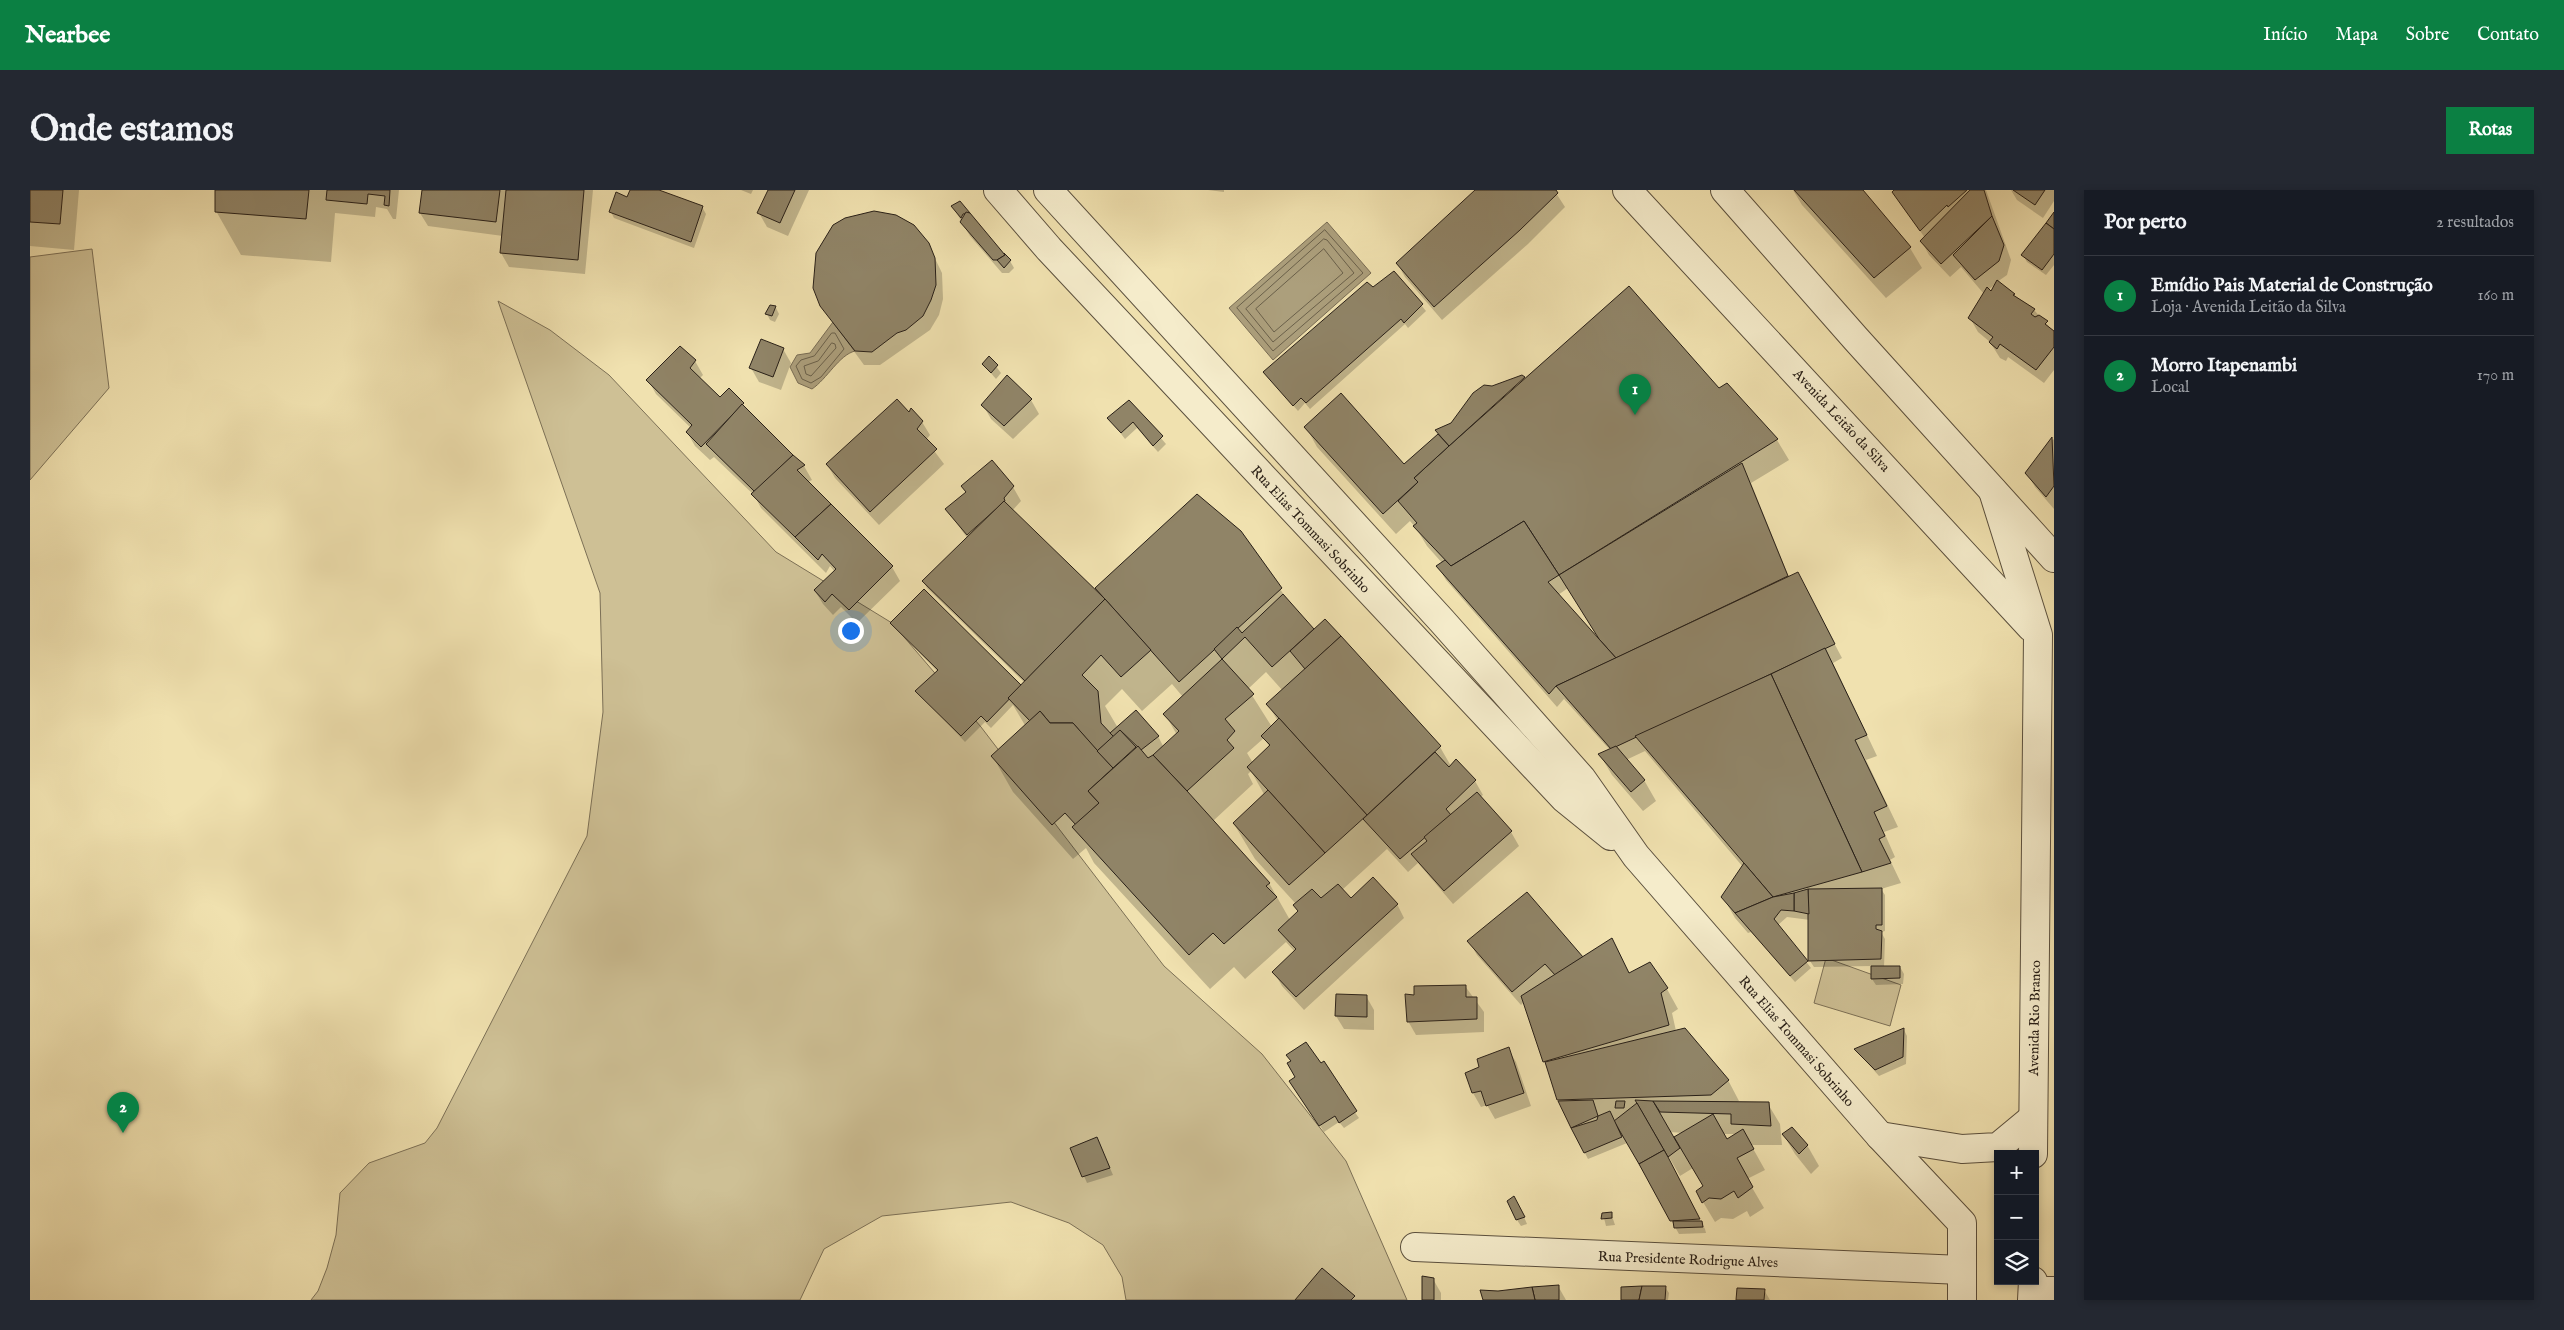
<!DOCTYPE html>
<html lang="pt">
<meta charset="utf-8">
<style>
body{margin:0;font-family:"IM FELL English",serif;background:#242831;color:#f1f3f6}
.controls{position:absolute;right:15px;bottom:15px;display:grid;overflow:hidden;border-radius:0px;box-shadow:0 2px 8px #0003}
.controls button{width:45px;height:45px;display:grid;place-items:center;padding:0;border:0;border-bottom:1px solid #363941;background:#171b24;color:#f1f3f6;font:25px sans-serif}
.you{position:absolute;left:820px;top:440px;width:18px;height:18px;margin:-12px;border:4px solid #fff;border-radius:50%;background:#1a73e8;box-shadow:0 0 0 8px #1a73e833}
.badge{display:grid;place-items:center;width:32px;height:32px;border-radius:50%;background:#0b8043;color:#fff;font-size:16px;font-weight:700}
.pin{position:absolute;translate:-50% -41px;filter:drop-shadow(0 1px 2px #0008)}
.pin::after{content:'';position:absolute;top:26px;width:18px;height:15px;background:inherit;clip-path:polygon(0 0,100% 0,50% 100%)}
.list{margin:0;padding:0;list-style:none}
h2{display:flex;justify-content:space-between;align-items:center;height:65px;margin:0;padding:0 20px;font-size:21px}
h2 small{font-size:16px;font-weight:400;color:#9ea1a6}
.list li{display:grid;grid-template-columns:32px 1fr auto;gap:15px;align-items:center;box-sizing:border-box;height:80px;padding:0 20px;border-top:1px solid #363941}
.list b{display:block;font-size:19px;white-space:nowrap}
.list p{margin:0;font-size:16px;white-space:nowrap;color:#9ea1a6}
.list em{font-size:16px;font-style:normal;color:#9ea1a6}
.icon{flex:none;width:28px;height:28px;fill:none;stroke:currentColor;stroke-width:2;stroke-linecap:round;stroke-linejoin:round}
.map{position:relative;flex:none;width:2024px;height:1110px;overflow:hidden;border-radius:0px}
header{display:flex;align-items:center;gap:30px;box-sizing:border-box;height:70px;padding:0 25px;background:#0b8043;color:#fff}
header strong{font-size:24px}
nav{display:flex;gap:28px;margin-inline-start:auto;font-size:18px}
.intro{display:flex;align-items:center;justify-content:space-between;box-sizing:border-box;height:120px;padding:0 30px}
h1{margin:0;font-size:35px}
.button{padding:12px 22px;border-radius:0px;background:#0b8043;color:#fff;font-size:18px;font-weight:700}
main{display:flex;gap:30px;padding:0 30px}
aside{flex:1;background:#171b24;border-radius:0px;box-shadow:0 2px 8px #0003}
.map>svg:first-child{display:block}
.green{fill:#cec095;stroke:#7c7056}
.water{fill:#ac9f7c;stroke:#786c54}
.shadow{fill:#0003;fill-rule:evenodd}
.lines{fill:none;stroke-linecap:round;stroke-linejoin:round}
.shore{stroke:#6a604a;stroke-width:1}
.building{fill:#908467;stroke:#292018}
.minor-casing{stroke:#5b503e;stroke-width:30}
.tertiary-casing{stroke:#5b503e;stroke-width:30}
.minor{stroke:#f5eccb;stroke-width:28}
.tertiary{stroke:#f5eccb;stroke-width:28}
.labels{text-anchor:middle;stroke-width:4.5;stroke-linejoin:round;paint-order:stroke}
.street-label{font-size:14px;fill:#292018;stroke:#f5eccb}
</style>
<header>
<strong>Nearbee</strong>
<nav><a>Início</a><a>Mapa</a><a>Sobre</a><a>Contato</a></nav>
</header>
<div class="intro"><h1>Onde estamos</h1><a class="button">Rotas</a></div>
<main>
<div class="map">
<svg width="2024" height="1110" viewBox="0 0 2024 1110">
<rect width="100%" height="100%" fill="#f0e1af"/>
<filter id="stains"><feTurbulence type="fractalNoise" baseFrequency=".004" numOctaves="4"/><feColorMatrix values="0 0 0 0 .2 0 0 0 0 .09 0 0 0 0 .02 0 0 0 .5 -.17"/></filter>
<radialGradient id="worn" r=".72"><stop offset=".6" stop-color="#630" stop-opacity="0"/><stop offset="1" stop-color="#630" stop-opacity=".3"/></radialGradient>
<g class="green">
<path d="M62 59 79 198 0 290V67Z"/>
<path d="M468 111 520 140 579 185 746 362 862 433 951 537 1134 776 1232 864 1316 971 1377 1110H1096L1092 1087 1073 1055 1039 1033 981 1012 852 1026 794 1059 770 1110H281L288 1101 297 1078 306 1045 310 1003 339 973 395 953 407 938 557 646 573 522 570 403Z"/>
<path d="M1796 768 1871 795 1860 836 1784 813Z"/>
</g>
<g class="water">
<path d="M1297 32 1341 83 1243 170 1199 118Z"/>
<path d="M803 132 825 161C809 165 797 189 782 199L768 193 760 177 767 165 780 163Z"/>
</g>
<g class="shadow">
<path d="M0 0H49L44 60 0 56Z"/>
<path d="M188 0H369L366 29H363L357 19 346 17 345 27 305 23 301 72 211 65 186 21Z"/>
<path d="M393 0H563L555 84 479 77 471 63 473 46 398 36 390 23Z"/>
<path d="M601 0H625L672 17 676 24 664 58 584 28 581 22 598 9Z"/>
<path d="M711 0H723L721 4Z"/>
<path d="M739 0H779L758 46 737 37 729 23Z"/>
<path d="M1178 0H1194V2Z"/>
<path d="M1447 0H1524L1535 17 1498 54 1412 130 1375 87 1367 73Z"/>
<path d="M1763 0H1831L1880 58 1892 78 1856 108 1772 15Z"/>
<path d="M1867 0H1956L1981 70 1977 85 1967 92 2004 120 2024 142V180L2014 193 1978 167 1976 171 1970 168 1960 152 1948 142 1940 128 1954 104 1931 77 1920 87 1899 65 1892 52 1895 48 1863 2ZM1967 93 1961 103 1958 100Z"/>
<path d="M1981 0H2024V11L2013 28 1987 10Z"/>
<path d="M929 13 980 71 984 78 979 83H972L940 46 923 17Z"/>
<path d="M2024 24V75L2016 85 1997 72 1993 65Z"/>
<path d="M898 54 912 83 913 109 909 125 900 140 850 175H834L791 116Z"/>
<path d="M1364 82 1396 121 1378 138 1375 134 1280 219 1275 213 1268 221 1235 183Z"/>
<path d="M1599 98 1689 200 1697 194 1747 250 1759 270 1721 293 1759 387 1775 398 1812 468 1803 473 1847 566 1836 570 1868 637 1854 642 1865 667 1860 670 1871 693 1851 699 1855 705V741L1851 742 1855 749 1854 777H1870L1874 784 1873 794 1846 795 1842 789V776L1784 777 1780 771V730L1757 727 1748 735 1781 778 1765 792 1721 742 1718 743 1705 728 1693 707 1713 677 1615 561 1596 570 1614 590 1626 611 1613 621 1582 585 1570 565 1580 560 1534 509 1527 517 1416 390 1408 377 1413 374 1397 356 1386 338 1380 331 1366 344 1287 257 1276 237 1373 275 1462 197 1492 187 1495 188ZM1538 398 1569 448 1568 449 1528 405Z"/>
<path d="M741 116 746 118 749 124 745 132 740 130 737 124Z"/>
<path d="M753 159 761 173 751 200 729 192 721 178Z"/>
<path d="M959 167 971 183 966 189 953 174Z"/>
<path d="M665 171 673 185 669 189 690 209 713 214 717 221 774 276 782 290 778 292 862 377 870 391 827 433 811 417 803 425 793 414 785 401 805 382 800 376 796 383 731 318 724 305 684 267 680 270 665 256 657 242 661 238 626 204 618 190Z"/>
<path d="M1001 210 1009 224 983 249 961 229 953 215Z"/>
<path d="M1099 211 1136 254 1128 262 1107 238 1095 249 1079 228Z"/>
<path d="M879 224 892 232 900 245 896 250 914 274 849 335 805 288 797 274Z"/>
<path d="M2023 249 2024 250V319L2005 297 1997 283Z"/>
<path d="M933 296 983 297 991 311 982 321 1071 406 1067 398 1250 399 1258 411 1284 441 1410 557 1421 576 1445 591 1453 605 1450 607 1481 642 1489 656 1423 714 1388 673 1378 682 1357 659 1312 700 1320 710 1367 714 1374 728 1274 820 1252 796 1244 782 1265 762 1256 752 1215 789 1204 777 1180 799 1064 673 1056 658 1043 669 983 602 963 567 996 537 983 515 961 538 955 532 935 552 887 501 908 482 862 434 991 497 995 493 897 398 893 391 938 349 917 320 937 304ZM1236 482 1253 501 1238 515 1248 531 1242 537 1218 499ZM1142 494 1153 507 1135 524 1147 545 1133 556 1128 546 1088 538 1075 516 1092 499 1112 521ZM1234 548 1240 558 1223 573 1217 563ZM1221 581 1235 606 1204 634 1225 669 1266 714 1269 722 1260 730 1239 693 1183 631 1223 594 1218 584Z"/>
<path d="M1582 750 1600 784 1637 799 1648 819 1642 823 1646 841 1698 890 1709 911 1706 913 1738 914 1750 934 1752 955H1721L1735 980 1717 989 1734 1018 1720 1027 1717 1021 1703 1029 1691 1028 1685 1032 1667 1002 1674 997 1663 978 1650 986 1616 928H1613L1675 1039 1676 1043 1649 1044 1597 953 1558 969 1528 910 1494 812 1491 815 1447 765 1439 751 1553 768ZM1640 942 1654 943 1644 949ZM1693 944H1707L1697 951Z"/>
<path d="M1435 796 1454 822V842L1386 845 1378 831 1385 806Z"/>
<path d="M1336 806 1344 820V840L1314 839 1306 826Z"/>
<path d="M1874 840 1877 846 1876 874 1849 886 1826 860Z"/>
<path d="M1478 859 1486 872 1501 916 1465 929 1457 915 1451 917 1443 903 1437 884 1451 877Z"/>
<path d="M1290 875 1329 928 1314 938 1309 932 1294 942 1265 897Z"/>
<path d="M1753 944 1777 955 1789 976 1781 984 1765 964Z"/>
<path d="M1070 955 1083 985 1057 993 1042 959Z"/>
<path d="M1488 1014 1497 1034 1491 1036 1487 1030Z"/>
<path d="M1581 1023 1585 1035 1576 1036 1573 1024Z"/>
<path d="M1403 1089 1411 1103V1110H1393Z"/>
<path d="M1528 1096 1536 1110H1455L1468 1103Z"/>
<path d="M1635 1097 1639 1103 1638 1110H1592Z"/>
<path d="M1734 1100 1740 1110H1707Z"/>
</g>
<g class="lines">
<g class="shore">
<path d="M1295 40 1333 83 1243 161 1207 118Z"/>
<path d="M1294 49 1297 50 1324 83 1243 152 1216 119Z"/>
<path d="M1294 59 1313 83 1244 142 1226 119Z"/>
<path d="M802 143H805L814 159 791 187 781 193 772 189 766 176 771 170 784 166Z"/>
<path d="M802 153 805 154 806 158 781 186 776 184 774 176 788 171Z"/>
</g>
</g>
<g class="building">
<path d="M0 0H33L30 34 0 32Z"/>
<path d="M185 0H279L276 29 185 22Z"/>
<path d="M297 0H360L359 16 354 15 355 6 338 4 337 14 296 10Z"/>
<path d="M392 0H470L466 32 389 23Z"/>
<path d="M476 0H554L548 70 470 63Z"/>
<path d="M600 0H629L673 16 661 52 579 22 586 2 597 7Z"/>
<path d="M738 0H765L750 33 727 23Z"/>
<path d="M1445 0H1526L1528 3 1490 40 1404 117 1366 73Z"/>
<path d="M1764 0H1833L1881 57 1844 88Z"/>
<path d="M1864 0H1937L1918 17 1917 15 1890 41 1862 2Z"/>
<path d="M1940 0H1954L1962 26 1911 74 1890 51Z"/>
<path d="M1983 0H2015L2005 15Z"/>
<path d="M930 11 940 23 933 24 931 28 921 16Z"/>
<path d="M844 21 866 25 884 35 899 53 905 68 906 95 901 110 893 126 876 140 867 143 842 162 825 161 790 116 783 98 786 63 803 35 815 28Z"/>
<path d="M936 22 940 23 975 65 967 70H963L930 32Z"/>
<path d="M2024 22V39L2016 33Z"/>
<path d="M1962 26 1974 55 1969 71 1945 90 1923 65Z"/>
<path d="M2016 33 2024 39V64L2012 80 1991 65Z"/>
<path d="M974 63 981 70 974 78 967 70 975 65Z"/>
<path d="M1364 81 1393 114 1374 133 1371 129 1276 213 1271 208 1263 216 1233 182 1337 92 1343 97Z"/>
<path d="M1967 90 1985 104 1983 105 2005 119 2001 124 2005 127 2009 125 2018 131 2015 134 2024 141V157L2006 180 1970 154 1967 159 1961 154 1959 152 1963 147 1938 128 1957 97 1961 101Z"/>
<path d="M1599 96 1689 198 1697 193 1748 249 1529 385 1494 331 1421 376 1383 336 1387 333 1368 311 1388 292 1384 288 1419 256Z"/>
<path d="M740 115 746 116 742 126 735 124Z"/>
<path d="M731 149 754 158 743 187 719 178Z"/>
<path d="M650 156 666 170 660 178 690 207 699 198 714 213 671 257 656 242 662 235 616 190Z"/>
<path d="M959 166 968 175 961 183 952 174Z"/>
<path d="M977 185 1002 209 974 236 951 215Z"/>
<path d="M1492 185 1495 187 1419 256 1405 240 1421 233 1443 203 1454 195 1462 196Z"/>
<path d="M1311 203 1374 274 1408 244 1419 256 1384 288 1388 292 1353 324 1274 237Z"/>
<path d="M867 209 879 222 881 218 893 231 887 239 907 259 840 322 796 274Z"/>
<path d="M1099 210 1133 246 1123 256 1103 232 1091 243 1077 228Z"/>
<path d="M712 214 763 265 725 302 676 254Z"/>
<path d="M2022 247 2024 296 2016 307 1995 283Z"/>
<path d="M763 265 775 275 767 280 801 314 765 347 721 304Z"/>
<path d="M962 270 984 296 974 308 975 311 937 345 915 319 936 302 931 296Z"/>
<path d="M1712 273 1758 386 1586 468 1569 449 1529 385Z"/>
<path d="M1167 304 1211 341 1252 398 1149 492 1065 398Z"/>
<path d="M974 311 1075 409 995 491 892 391Z"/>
<path d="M801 314 863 376 819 420 802 404 795 412 784 400 806 379 792 364 788 370 765 347Z"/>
<path d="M1494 331 1529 385 1518 392 1586 468 1526 496 1519 504 1406 376 1415 370 1421 376Z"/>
<path d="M1768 382 1805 454 1581 559 1526 496Z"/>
<path d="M894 399 992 496 957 532 951 526 931 546 885 501 908 480 860 433Z"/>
<path d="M1253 404 1284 439 1242 477 1215 447 1192 469 1184 459 1207 437 1212 443Z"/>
<path d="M1075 409 1121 460 1091 487 1071 465 1052 485 1068 501 1071 533 1084 547 1067 561 1043 533H1020L1010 521 1000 531 978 508Z"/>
<path d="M1295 429 1311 446 1275 479 1260 461Z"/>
<path d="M1311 446 1411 556 1337 625 1236 514Z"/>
<path d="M1795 458 1837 545 1825 550 1857 616 1844 622 1855 646 1849 649 1861 673 1832 682 1741 484Z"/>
<path d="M1192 469 1224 504 1195 529 1205 541 1197 550 1204 558 1157 601 1123 565 1149 541 1133 524Z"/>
<path d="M1741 484 1832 682 1743 707 1605 546Z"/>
<path d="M1106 520 1129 546 1111 560 1090 540 1084 547 1080 543Z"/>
<path d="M1010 521 1020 533H1043L1083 578 1058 601 1069 613 1046 635 1035 623 1022 635 961 566Z"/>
<path d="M1249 528 1337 625 1295 663 1217 577 1240 555 1231 546Z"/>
<path d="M1090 540 1106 557 1083 578 1067 561Z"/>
<path d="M1108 556 1118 568 1123 565 1157 601 1240 693 1236 696 1247 707 1194 754 1183 743 1159 765 1042 637 1069 613 1058 601Z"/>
<path d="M1586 556 1615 590 1601 602 1568 564Z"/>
<path d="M1405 562 1419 577 1426 569 1446 590 1416 619 1421 625 1370 669 1333 629Z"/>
<path d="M1238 600 1295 663 1259 695 1203 633Z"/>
<path d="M1447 602 1482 641 1414 701 1381 664 1397 651 1394 647Z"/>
<path d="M1714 673 1743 707 1705 723 1691 707Z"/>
<path d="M1343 687 1368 714 1266 807 1242 782 1266 759 1248 740 1268 721 1263 715 1282 699 1291 708 1308 694 1321 708Z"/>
<path d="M1852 698V735H1846V739L1852 741 1851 769 1778 771V699Z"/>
<path d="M1778 699 1779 724 1764 721V703Z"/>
<path d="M1497 702 1553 767 1526 786 1515 774 1482 802 1437 751Z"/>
<path d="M1764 703V721L1751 720 1744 729 1778 771 1760 786 1705 723 1743 707Z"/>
<path d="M1582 748 1599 783 1620 772 1638 798 1631 803 1639 835 1513 872 1491 806Z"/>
<path d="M1841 776H1870V788L1841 789Z"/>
<path d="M1436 795V807H1447V829L1377 832 1375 804 1384 805V796Z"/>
<path d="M1306 804 1337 805V827L1305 826Z"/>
<path d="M1655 838 1699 890 1681 905 1527 910 1515 872Z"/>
<path d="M1874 838 1873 867 1845 880 1824 859Z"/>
<path d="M1276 852 1291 873 1294 871 1327 921 1309 933 1305 926 1289 936 1259 891 1265 887 1257 873 1261 871 1256 865Z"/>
<path d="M1479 857 1494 903 1456 916 1451 901 1442 903 1435 883 1449 877 1447 869Z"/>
<path d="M1563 910 1568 926 1541 938 1528 911Z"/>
<path d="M1605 910 1623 911 1650 958 1638 967Z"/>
<path d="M1586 911H1595L1594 918H1585Z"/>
<path d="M1623 911 1739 912 1741 936 1701 934V924L1630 922Z"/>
<path d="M1607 913 1634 960 1609 974 1584 931Z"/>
<path d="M1580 921 1592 947 1554 963 1541 938 1567 930 1568 926Z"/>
<path d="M1683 924 1697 949 1713 939 1724 959 1707 968 1723 997 1708 1008 1704 1001 1691 1009 1679 1008 1672 1013 1666 1001 1673 996 1644 947Z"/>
<path d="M1762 937 1778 955 1769 964 1752 944Z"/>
<path d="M1067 947 1080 978 1052 987 1040 958Z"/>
<path d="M1634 960 1638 967 1670 1029 1640 1031 1609 974Z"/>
<path d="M1484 1006 1495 1027 1486 1030 1477 1011Z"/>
<path d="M1582 1022V1028L1571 1029 1572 1023Z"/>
<path d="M1643 1031H1672L1673 1037 1644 1038Z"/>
<path d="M1292 1078 1325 1106 1321 1110H1265Z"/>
<path d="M1392 1086 1404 1088V1110H1392Z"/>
<path d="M1529 1095V1110H1505L1502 1097Z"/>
<path d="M1612 1096 1609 1110H1591V1097Z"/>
<path d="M1612 1096H1636L1635 1110H1609Z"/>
<path d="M1502 1097 1505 1110H1453L1450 1100 1468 1101Z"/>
<path d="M1707 1098 1735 1099 1734 1110H1706Z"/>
</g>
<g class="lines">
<defs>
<g id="minor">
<path d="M1385 1057 1932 1080"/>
<path d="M2003 1101H2024"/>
</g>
<g id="tertiary">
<path d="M968 0 1019 59 1534 608 1581 646"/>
<path d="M1018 0 1412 431 1552 589 1606 666 1850 946 1932 1033V1110"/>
<path d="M1597 0 2001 437"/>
<path d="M1695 0 1826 149 2024 368"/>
<path d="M1963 301 2008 445 2003 964"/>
<path d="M1850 946 1932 959 1968 957 2003 928"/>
<path d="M2002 1110 2003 1091"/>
</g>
</defs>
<use href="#minor" class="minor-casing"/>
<use href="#tertiary" class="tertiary-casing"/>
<use href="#minor" class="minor"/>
<use href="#tertiary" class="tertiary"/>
</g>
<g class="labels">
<g class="street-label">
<text transform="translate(1812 230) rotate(47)" y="5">Avenida Leitão da Silva</text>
<text transform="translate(1281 339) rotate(47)" y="5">Rua Elias Tommasi Sobrinho</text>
<text transform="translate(2004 828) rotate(-89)" y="5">Avenida Rio Branco</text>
<text transform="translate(1767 851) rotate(49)" y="5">Rua Elias Tommasi Sobrinho</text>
<text transform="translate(1658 1069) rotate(2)" y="5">Rua Presidente Rodrigue Alves</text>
</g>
</g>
<rect width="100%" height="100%" filter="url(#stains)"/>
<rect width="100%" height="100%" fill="url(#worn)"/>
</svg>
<div class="controls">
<button>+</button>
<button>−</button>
<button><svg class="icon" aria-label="layers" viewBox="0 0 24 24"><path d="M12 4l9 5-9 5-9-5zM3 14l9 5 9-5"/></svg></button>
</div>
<div class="you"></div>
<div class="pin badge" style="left:1605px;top:225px">1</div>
<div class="pin badge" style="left:93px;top:943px">2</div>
</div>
<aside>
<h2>Por perto<small>2 resultados</small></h2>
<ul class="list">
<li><span class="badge">1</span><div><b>Emídio Pais Material de Construção</b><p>Loja · Avenida Leitão da Silva</p></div><em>160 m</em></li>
<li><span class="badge">2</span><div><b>Morro Itapenambi</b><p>Local</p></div><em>170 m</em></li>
</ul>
</aside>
</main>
